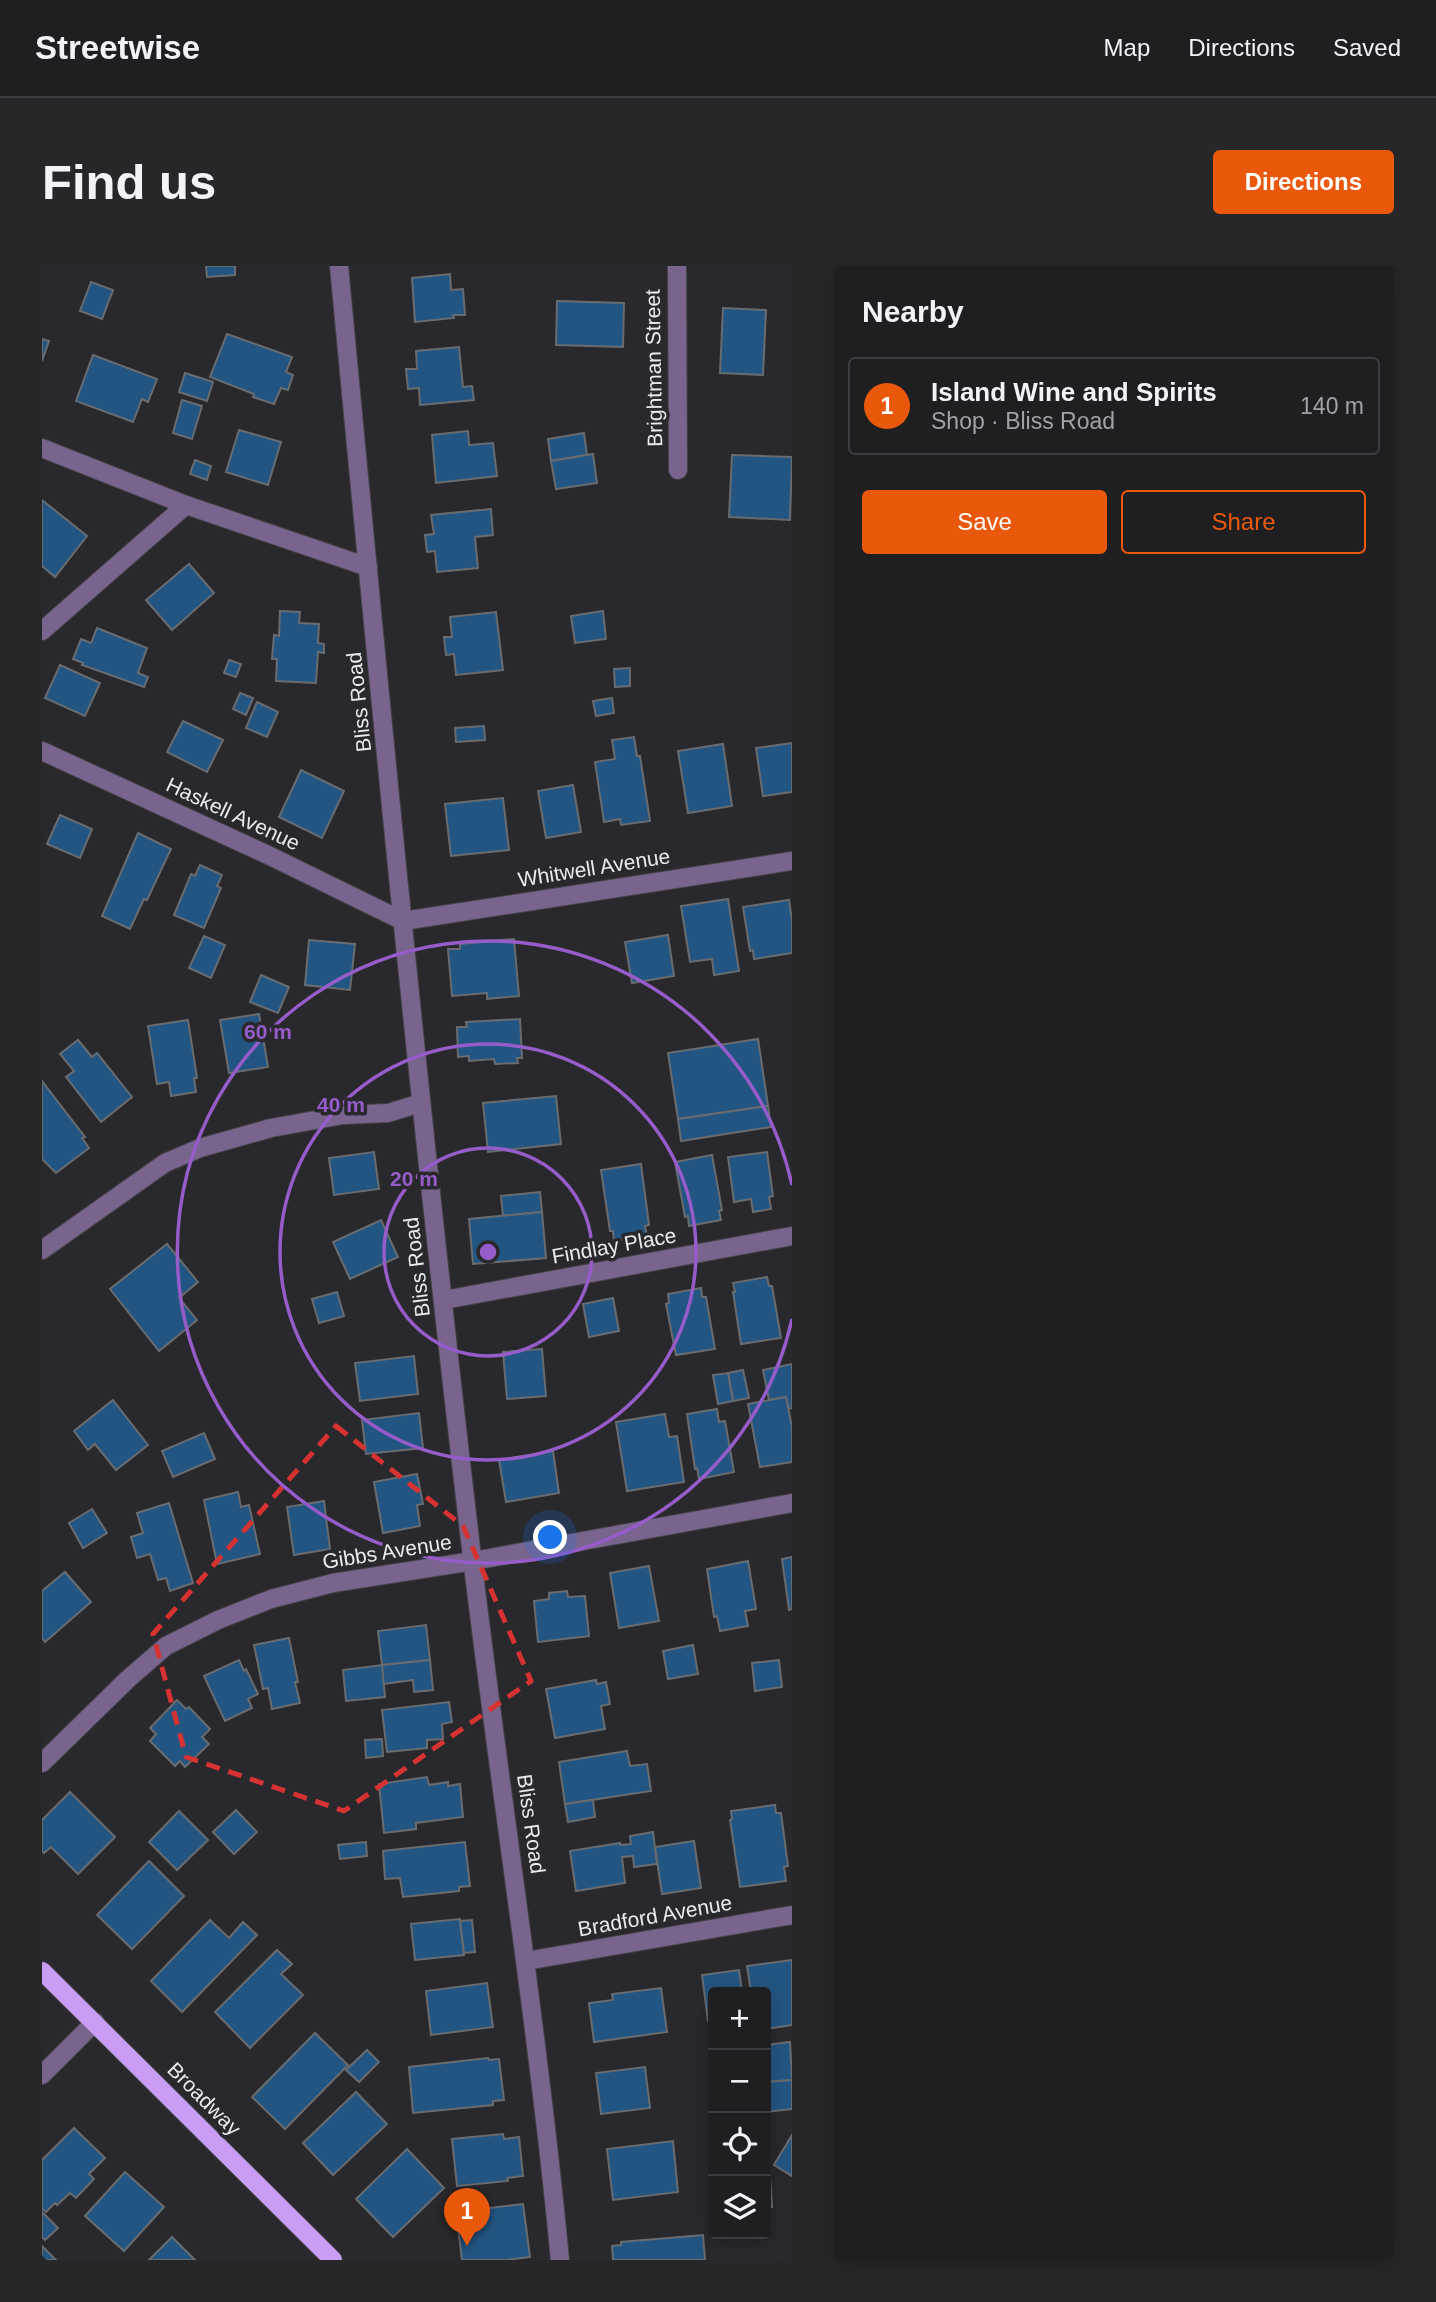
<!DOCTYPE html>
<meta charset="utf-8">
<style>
body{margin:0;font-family:Arial,sans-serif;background:#27272a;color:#f1f3f6}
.controls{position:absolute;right:21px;bottom:21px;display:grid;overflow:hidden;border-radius:7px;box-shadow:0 4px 18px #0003}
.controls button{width:63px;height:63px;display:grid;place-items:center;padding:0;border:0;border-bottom:2px solid #3c3d40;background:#1f1f22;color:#f1f3f6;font:35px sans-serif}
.you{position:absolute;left:509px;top:1272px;width:24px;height:24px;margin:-18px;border:5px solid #fff;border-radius:50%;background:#1a73e8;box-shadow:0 0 0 10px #1a73e833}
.badge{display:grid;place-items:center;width:46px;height:46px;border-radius:50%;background:#ea580c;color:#fff;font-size:23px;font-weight:700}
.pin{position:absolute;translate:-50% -58px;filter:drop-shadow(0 2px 4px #0008)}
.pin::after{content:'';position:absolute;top:37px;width:24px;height:21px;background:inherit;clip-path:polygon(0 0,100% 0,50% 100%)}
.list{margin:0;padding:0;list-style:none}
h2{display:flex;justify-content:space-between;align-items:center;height:91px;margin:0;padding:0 28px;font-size:30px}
h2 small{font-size:23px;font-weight:400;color:#a1a2a5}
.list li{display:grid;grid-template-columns:46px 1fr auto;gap:21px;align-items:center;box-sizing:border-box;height:98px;margin:0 14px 14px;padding:0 14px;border:2px solid #3c3d40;border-radius:7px}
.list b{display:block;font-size:26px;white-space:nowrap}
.list p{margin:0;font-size:23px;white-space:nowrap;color:#a1a2a5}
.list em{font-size:23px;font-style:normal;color:#a1a2a5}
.actions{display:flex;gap:14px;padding:21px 28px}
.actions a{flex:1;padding:16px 0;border:2px solid #ea580c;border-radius:7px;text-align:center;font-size:24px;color:#ea580c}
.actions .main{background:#ea580c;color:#fff}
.icon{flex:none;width:38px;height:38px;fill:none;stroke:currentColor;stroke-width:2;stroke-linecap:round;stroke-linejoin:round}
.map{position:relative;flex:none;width:750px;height:1994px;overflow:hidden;border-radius:7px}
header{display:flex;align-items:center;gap:42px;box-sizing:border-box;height:98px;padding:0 35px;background:#1f1f22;border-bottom:2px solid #3c3d40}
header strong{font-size:33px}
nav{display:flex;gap:38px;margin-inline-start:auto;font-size:24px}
.intro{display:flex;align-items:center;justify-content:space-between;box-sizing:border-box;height:168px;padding:0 42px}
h1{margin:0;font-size:49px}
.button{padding:18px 32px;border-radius:7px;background:#ea580c;color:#fff;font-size:24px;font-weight:700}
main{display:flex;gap:42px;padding:0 42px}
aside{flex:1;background:#1f1f22;border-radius:7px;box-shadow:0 4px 18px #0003}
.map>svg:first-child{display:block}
.building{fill:#235582;stroke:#686c70;stroke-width:2}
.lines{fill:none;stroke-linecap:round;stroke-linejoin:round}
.minor-casing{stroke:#444448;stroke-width:20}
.major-casing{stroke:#444448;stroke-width:20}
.minor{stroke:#79648e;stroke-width:18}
.major{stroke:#c99df4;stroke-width:18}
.marked{fill:none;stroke:#d73232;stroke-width:5;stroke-dasharray:14 9;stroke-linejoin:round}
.ring{fill:none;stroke:#965cca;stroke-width:3.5}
.labels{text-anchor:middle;stroke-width:7;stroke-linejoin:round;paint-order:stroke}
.street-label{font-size:21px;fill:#e9eaec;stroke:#29292d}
.centre{fill:#965cca;stroke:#29292d;stroke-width:3.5}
.ring-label{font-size:21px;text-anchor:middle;font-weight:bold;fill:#965cca;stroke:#29292d;stroke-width:7;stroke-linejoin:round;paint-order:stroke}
</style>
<header>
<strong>Streetwise</strong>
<nav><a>Map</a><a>Directions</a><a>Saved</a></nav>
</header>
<div class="intro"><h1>Find us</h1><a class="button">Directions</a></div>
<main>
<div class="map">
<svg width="750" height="1994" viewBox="0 0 750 1994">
<rect width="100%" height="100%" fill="#29292d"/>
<g class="building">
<path d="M164 0H193V9L165 11Z"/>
<path d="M408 8 409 24 421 23 423 49H411L412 52 373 56 370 12Z"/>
<path d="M49 16 71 24 60 53 38 45Z"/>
<path d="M515 35 582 37 581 81 514 79Z"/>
<path d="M681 42 724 44 721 109 678 107Z"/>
<path d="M185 68 250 91 244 106 251 109 246 124 239 122 232 138 211 131 212 128 168 111Z"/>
<path d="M0 73 7 75 0 95Z"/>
<path d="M417 81 421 121 430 120 432 134 378 139 377 122 366 123 364 103H375L374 85Z"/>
<path d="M51 89 115 113 106 136 100 133 91 156 34 135Z"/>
<path d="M143 107 171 116 165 135 137 126Z"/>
<path d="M140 134 160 140 150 173 131 167Z"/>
<path d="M197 164 239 176 226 219 184 206Z"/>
<path d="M426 165 427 179 451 177 455 210 394 217 390 169Z"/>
<path d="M542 167 545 189 509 195 506 173Z"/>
<path d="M551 188 555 217 514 223 509 195Z"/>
<path d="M690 189 750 191 748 254 687 251Z"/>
<path d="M153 194 169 200 165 214 148 208Z"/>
<path d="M0 234 45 270 13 311 0 300Z"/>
<path d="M449 243 451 269 433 271 436 302 395 306 393 285 385 286 383 269 392 268 389 249Z"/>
<path d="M147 298 172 327 130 364 104 334Z"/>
<path d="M238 345 258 346 257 357 277 358 276 377 282 378V387L276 386 274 417 234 415 235 393H230L232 369 237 370Z"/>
<path d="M561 345 564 373 533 377 529 350Z"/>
<path d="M454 346 461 404 414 409 412 388 404 389 402 371H410L408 351Z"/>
<path d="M55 362 105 382 96 407 106 411 102 421 40 399 41 397 31 393 39 373 49 377Z"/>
<path d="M187 394 199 398 194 411 182 407Z"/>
<path d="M18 399 58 417 43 450 3 432Z"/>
<path d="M588 402V420L573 421 572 403Z"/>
<path d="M198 427 211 432 204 449 191 443Z"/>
<path d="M570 432 572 447 554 450 551 435Z"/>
<path d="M215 436 236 446 225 471 204 462Z"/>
<path d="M141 455 181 474 165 506 125 486Z"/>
<path d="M442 460 443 474 414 476 413 462Z"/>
<path d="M592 471 595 490H598L608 555 579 559 578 553 562 556 553 496 573 493 570 474Z"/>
<path d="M750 477V526L721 530 714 482Z"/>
<path d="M681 478 690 540 646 547 636 485Z"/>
<path d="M259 504 302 525 280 572 237 551Z"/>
<path d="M531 519 539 566 504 572 496 525Z"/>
<path d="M461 532 467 584 409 590 403 538Z"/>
<path d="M18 549 50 563 38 592 5 578Z"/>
<path d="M96 567 129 583 105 634 102 633 88 663 60 650Z"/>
<path d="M158 599 180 609 175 620 179 622 162 662 132 649 149 608 153 610Z"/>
<path d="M686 633 697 705 672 709 670 693 648 696 639 640Z"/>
<path d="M747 634 750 655V687L712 693 711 684 708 685 701 641Z"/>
<path d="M626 669 632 710 590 717 583 676Z"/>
<path d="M162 670 183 679 169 712 147 702Z"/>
<path d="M472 673 477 730 445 733V727L410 730 406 683H418V678Z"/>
<path d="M267 674 313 678 308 724 263 719Z"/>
<path d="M219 709 247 721 236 747 208 736Z"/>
<path d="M217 748 226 801 187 807 178 754Z"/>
<path d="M478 753 480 792H475L476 797 453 798 452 793 427 795V790L416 791 415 761H425L424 756Z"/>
<path d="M146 754 155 812H152L154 826 129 830 127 816 115 818 106 760Z"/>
<path d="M716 773 726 840 636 853 626 787Z"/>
<path d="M36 774 50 791 55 787 90 831 59 856 24 811 32 805 18 788Z"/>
<path d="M0 815 43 871 40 872 47 882 14 907 0 893Z"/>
<path d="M514 830 519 878 446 886 441 837Z"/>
<path d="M726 840 729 861 639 875 636 853Z"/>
<path d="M332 886 337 923 292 929 287 892Z"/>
<path d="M725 886 731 930 727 931 729 943 711 946 709 933 692 936 686 891Z"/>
<path d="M670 889 680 944 677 945 679 954 647 960 646 950 643 951 633 896Z"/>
<path d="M599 898 607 959 603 960 605 970 572 975 571 965H568L559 904Z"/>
<path d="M498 926 500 946 461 950 459 930Z"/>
<path d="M500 946 504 992 431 998 427 953Z"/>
<path d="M339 954 356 991 308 1013 291 976Z"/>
<path d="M125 978 156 1016 137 1032 155 1054 117 1085 68 1023Z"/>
<path d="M725 1011 727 1020H730L739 1072 699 1078 691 1026H693L691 1017Z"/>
<path d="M659 1022 660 1031H664L673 1083 634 1089 624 1038 627 1037 626 1028Z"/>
<path d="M295 1026 302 1050 277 1057 270 1033Z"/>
<path d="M571 1032 577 1065 547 1071 541 1038Z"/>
<path d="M500 1083 504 1130 465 1133 461 1086Z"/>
<path d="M372 1090 376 1128 318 1135 313 1097Z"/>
<path d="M750 1098V1142L747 1143 744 1131 727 1134 721 1104Z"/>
<path d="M701 1104 707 1132 691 1135 686 1107Z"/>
<path d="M686 1107 691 1135 676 1138 671 1109Z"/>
<path d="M744 1131 750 1161V1196L718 1201 706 1138Z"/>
<path d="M71 1134 106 1179 74 1204 53 1178 46 1184 32 1165Z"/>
<path d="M675 1143 677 1156 683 1155 692 1206 657 1213 655 1202 653 1203 645 1148Z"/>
<path d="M377 1147 381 1182 324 1188 320 1154Z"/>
<path d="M623 1148 627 1171 635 1170 642 1216 585 1225 574 1156Z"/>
<path d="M162 1167 173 1193 131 1211 120 1185Z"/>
<path d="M511 1185 517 1227 464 1236 457 1194Z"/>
<path d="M375 1208 381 1238 375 1239 378 1260 341 1267 332 1216Z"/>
<path d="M196 1226 199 1241 207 1239 218 1288 175 1298 162 1234Z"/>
<path d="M282 1235 288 1283 252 1289 245 1241Z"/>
<path d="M127 1237 151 1317 128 1325 124 1312 116 1314 108 1288 95 1292 89 1271 101 1267 95 1247Z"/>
<path d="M50 1243 65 1267 41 1282 27 1257Z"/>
<path d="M750 1291V1343L747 1344 740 1293Z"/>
<path d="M706 1295 714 1343 703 1345 706 1360 678 1365 675 1350 672 1351 665 1303Z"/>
<path d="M607 1300 617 1355 577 1362 568 1307Z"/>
<path d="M23 1306 49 1336 3 1376 0 1372V1325Z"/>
<path d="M525 1325 526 1331 543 1330 547 1370 496 1376 492 1335 507 1333V1327Z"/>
<path d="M384 1359 388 1394 340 1399 336 1365Z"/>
<path d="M247 1372 256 1416H253L258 1437 230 1443 226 1422 221 1423 212 1379Z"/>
<path d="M651 1379 656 1408 626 1413 621 1385Z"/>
<path d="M197 1394 202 1405 204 1403 216 1428 206 1433 210 1442 183 1455 162 1410Z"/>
<path d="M388 1394 391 1424 372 1426 371 1414 341 1418 340 1399Z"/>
<path d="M737 1394 740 1421 713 1425 710 1397Z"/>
<path d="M340 1399 343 1431 304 1435 301 1404Z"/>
<path d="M554 1414 555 1418 564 1416 568 1438 559 1440 563 1463 513 1472 504 1423Z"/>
<path d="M135 1434 144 1443 147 1441 168 1463 160 1471 167 1478 143 1501 138 1495 133 1500 108 1475 114 1468 108 1462Z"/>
<path d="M407 1436 410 1456 400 1458 401 1473 385 1474V1482L345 1486 340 1444Z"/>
<path d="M340 1473 341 1490 324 1492 323 1474Z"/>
<path d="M585 1485 588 1500 605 1498 609 1525 523 1538 517 1496Z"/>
<path d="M385 1511 387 1519 406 1516V1520L418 1518 421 1551 374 1557V1563L342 1567 337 1518Z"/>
<path d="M28 1526 73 1571 36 1608 9 1581 2 1587 0 1586V1554Z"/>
<path d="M551 1534 553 1551 526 1556 523 1538Z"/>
<path d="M733 1539 734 1547H739L746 1600 742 1601 744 1615 698 1621 688 1554 690 1553 689 1545Z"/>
<path d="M194 1544 215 1566 192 1588 171 1566Z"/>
<path d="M137 1545 166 1574 135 1604 107 1576Z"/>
<path d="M611 1566 615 1598 592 1601 591 1590 580 1591 583 1617 534 1625 528 1585 578 1577V1579L589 1578 588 1570Z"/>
<path d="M652 1575 659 1622 620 1628 613 1581Z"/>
<path d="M324 1576 325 1590 298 1593 296 1579Z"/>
<path d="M423 1576 428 1620 417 1621V1625L361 1631 358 1612 343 1613 341 1585Z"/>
<path d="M107 1595 142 1630 90 1683 55 1649Z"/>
<path d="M418 1653 422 1689 373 1694 369 1658Z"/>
<path d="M168 1654 187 1672 201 1656 215 1669 140 1746 109 1715Z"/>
<path d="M430 1654 433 1686 422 1687 418 1655Z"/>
<path d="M235 1684 250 1698 239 1708 261 1729 208 1782 173 1746Z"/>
<path d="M750 1694V1759L724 1763V1726H709L705 1700Z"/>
<path d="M697 1704 700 1726H671V1755H666L660 1709Z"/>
<path d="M445 1717 451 1761 389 1769 384 1725Z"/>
<path d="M619 1722 625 1766 552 1776 547 1737 571 1734 570 1728Z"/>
<path d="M273 1767 306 1799 243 1863 210 1831Z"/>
<path d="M748 1776 750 1814 724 1816V1779Z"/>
<path d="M325 1784 337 1796 317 1816 304 1804Z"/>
<path d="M446 1792 447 1794 457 1793 462 1834 451 1835V1839L371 1847 367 1801Z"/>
<path d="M603 1801 608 1842 559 1848 554 1807Z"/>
<path d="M750 1814V1843L724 1846V1816Z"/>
<path d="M314 1826 345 1858 291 1909 261 1877Z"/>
<path d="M32 1862 63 1892 47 1908 52 1913 34 1932 28 1927 15 1939 13 1937 4 1946 0 1943V1894Z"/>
<path d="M461 1868 462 1873 477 1871 481 1910 465 1912 466 1915 415 1920 410 1873Z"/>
<path d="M750 1869V1910L732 1899Z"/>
<path d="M631 1875 636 1926 571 1934 565 1883Z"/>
<path d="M365 1883 402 1922 351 1971 314 1933Z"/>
<path d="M83 1906 122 1941 82 1985 43 1950Z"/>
<path d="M728 1910 730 1941H724V1911Z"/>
<path d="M481 1938 488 1991 465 1994H420L414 1946Z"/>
<path d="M0 1946 16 1962 3 1974 0 1971Z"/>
<path d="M661 1969 663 1994H571L570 1980 579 1979V1976Z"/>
<path d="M130 1971 153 1994H107Z"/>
<path d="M0 1980 14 1994H0Z"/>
</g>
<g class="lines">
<defs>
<g id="minor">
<path d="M297 0C337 425 378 850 428 1274 456 1514 495 1753 518 1994"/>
<path d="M635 0 636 204"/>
<path d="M0 182 144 239 326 301"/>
<path d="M0 365 144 239"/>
<path d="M0 485 226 589 361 655 750 595"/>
<path d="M0 984 123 897 158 882 229 862 301 849 346 847 379 837"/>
<path d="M402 1034 750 970"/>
<path d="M0 1497 86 1413 124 1380 176 1354 229 1333 291 1317 431 1295 750 1237"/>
<path d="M484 1695 750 1649"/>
<path d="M0 1809 53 1756"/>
</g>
<path id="major" d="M0 1705 291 1994"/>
</defs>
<use href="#minor" class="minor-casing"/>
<use href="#major" class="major-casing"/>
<use href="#minor" class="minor"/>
<use href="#major" class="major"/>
</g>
<path class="marked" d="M294 1160 421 1260 489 1415 302 1545 144 1491 111 1368Z"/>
<g class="ring">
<circle cx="446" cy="986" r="104"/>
<circle cx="446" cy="986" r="208"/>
<path d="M750 1053A311 311 0 1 1 750 919"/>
</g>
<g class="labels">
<g class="street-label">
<text transform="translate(612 102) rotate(-91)" y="7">Brightman Street</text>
<text transform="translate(317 436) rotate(-96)" y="7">Bliss Road</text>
<text transform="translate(191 548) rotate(25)" y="7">Haskell Avenue</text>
<text transform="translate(552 602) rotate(-9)" y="7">Whitwell Avenue</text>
<text transform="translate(572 980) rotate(-10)" y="7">Findlay Place</text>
<text transform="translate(375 1001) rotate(-97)" y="7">Bliss Road</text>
<text transform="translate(345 1286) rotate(-9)" y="7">Gibbs Avenue</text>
<text transform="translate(489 1558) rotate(82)" y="7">Bliss Road</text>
<text transform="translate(613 1650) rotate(-10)" y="7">Bradford Avenue</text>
<text transform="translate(162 1833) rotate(45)" y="7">Broadway</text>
</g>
</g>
<circle cx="446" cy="986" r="10" class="centre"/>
<g class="ring-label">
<text x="226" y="773">60 m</text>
<text x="299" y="846">40 m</text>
<text x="372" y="920">20 m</text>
</g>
</svg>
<div class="controls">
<button>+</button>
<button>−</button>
<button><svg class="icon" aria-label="locate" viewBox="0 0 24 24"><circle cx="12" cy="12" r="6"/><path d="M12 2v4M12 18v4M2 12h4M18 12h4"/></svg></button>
<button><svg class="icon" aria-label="layers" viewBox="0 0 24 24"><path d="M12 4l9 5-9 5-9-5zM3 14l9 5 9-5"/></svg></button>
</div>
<div class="you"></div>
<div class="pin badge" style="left:425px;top:1980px">1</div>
</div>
<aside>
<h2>Nearby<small></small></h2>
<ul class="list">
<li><span class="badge">1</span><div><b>Island Wine and Spirits</b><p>Shop · Bliss Road</p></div><em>140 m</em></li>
</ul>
<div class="actions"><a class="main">Save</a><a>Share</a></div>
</aside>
</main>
